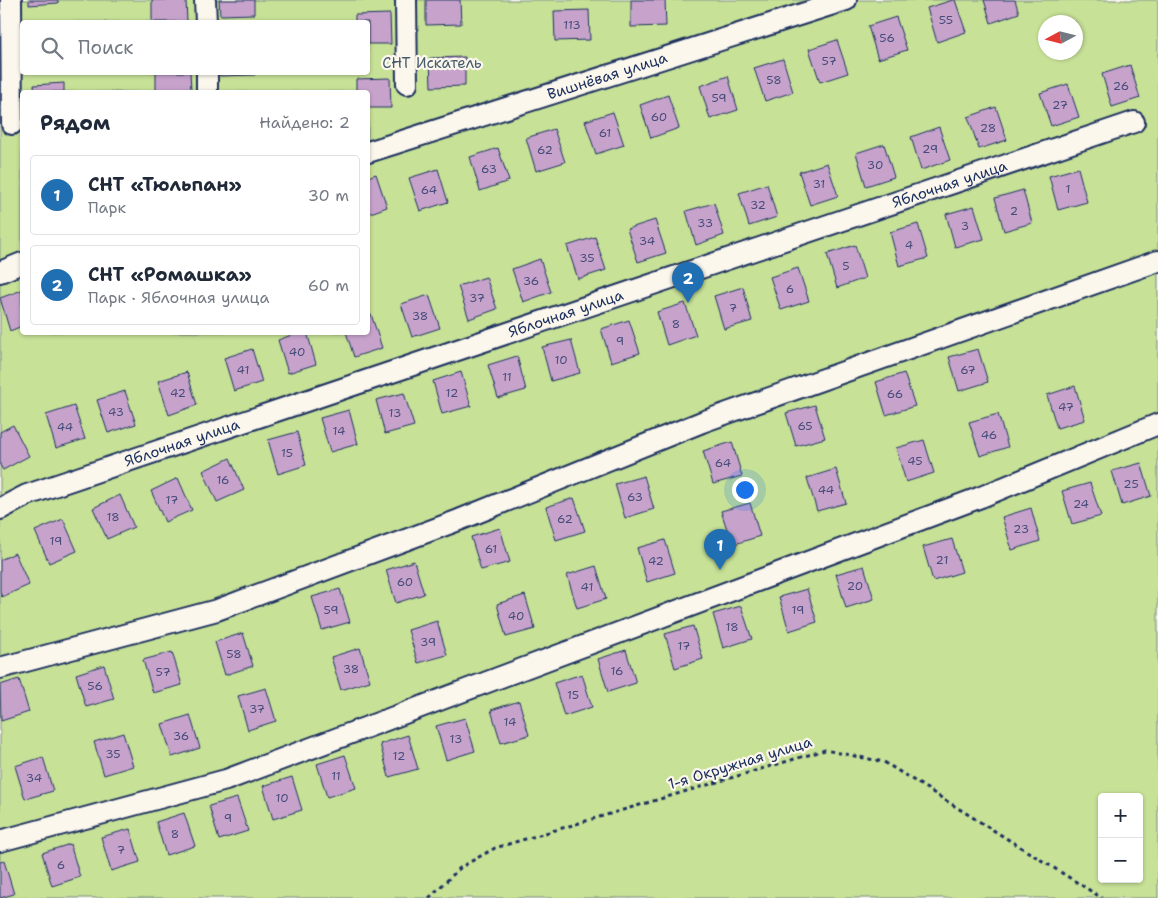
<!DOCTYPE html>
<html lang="ru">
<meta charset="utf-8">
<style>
body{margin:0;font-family:"Shantell Sans",sans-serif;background:#f6f6f7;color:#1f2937}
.controls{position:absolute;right:15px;bottom:15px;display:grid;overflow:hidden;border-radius:5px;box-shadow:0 1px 4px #0004}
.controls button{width:45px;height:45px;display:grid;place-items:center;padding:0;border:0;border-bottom:1px solid #e0e1e3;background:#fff;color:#1f2937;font:25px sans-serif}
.compass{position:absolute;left:1038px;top:15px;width:45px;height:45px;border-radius:50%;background:#fff;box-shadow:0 1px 4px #0004;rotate:263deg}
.you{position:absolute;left:744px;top:489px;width:18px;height:18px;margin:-12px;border:4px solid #fff;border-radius:50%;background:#1a73e8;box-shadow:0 0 0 8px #1a73e833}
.badge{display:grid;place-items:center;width:32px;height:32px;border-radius:50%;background:#1f6fb2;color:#fff;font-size:16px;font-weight:700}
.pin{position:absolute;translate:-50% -41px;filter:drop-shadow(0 1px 2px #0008)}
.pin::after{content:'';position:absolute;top:26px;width:18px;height:15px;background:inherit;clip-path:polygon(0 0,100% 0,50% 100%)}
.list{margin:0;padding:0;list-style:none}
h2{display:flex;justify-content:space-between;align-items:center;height:65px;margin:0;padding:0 20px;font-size:21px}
h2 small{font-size:16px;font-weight:400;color:#747a83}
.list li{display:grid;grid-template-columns:32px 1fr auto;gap:15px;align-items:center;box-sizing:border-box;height:80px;margin:0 10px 10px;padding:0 10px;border:1px solid #e0e1e3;border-radius:5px}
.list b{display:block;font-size:19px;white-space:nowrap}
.list p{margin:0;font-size:16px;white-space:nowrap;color:#747a83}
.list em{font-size:16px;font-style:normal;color:#747a83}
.icon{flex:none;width:28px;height:28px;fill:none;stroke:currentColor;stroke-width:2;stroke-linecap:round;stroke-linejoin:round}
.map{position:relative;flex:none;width:1158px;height:898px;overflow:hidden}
.search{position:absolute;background:#fff;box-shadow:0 1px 4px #0004;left:20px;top:20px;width:350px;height:55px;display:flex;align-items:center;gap:12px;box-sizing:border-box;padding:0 18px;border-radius:5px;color:#747a83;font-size:19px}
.panel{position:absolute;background:#fff;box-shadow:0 1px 4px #0004;left:20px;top:90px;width:350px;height:245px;border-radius:5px}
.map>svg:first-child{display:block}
.green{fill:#c7e197;stroke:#71887a;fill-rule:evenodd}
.building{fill:#c7a3cc;stroke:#1b2f5e}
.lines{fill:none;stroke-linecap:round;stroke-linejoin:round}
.minor-casing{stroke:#1b2f5e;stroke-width:24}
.path{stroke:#1b2f5e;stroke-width:3;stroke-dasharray:4 4;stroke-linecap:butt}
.minor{stroke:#fbf7ec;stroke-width:20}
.labels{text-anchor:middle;stroke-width:4.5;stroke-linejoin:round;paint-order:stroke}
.number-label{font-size:12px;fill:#464c7a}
.park-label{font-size:15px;fill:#465c6c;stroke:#fbf7ec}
.street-label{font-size:15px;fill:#1b2f5e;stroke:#fbf7ec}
</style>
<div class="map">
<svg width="1158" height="898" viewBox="0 0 1158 898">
<rect width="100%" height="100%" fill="#fbf7ec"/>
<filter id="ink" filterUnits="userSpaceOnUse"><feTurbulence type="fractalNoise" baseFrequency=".02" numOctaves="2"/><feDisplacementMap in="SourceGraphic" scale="10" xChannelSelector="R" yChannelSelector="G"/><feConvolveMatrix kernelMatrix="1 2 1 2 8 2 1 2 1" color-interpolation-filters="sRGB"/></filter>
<g filter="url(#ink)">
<path class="green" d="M0 0H1158V898H0ZM22 22H368V72H22ZM1046 22H1076V52H1046ZM22 92H368V332H22ZM1102 797H1139V879H1102Z"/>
<g class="building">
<path d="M29 0H58V3L29 5Z"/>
<path d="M152 0H186L187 22H152Z"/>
<path d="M219 0H254V14L220 15Z"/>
<path d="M426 0H460L461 24 426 25Z"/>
<path d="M631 0H665L666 26 631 27Z"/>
<path d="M953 0H955L966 32 937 42 927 8Z"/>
<path d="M984 0H1015L1019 13 991 23Z"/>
<path d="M589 10 590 40 555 41 554 11Z"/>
<path d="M390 14 391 44H368V22H355V15Z"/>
<path d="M896 17 907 50 878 59 868 26Z"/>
<path d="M837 40 848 73 820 82 809 49Z"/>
<path d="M465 57V86L431 87 430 58Z"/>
<path d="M783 59 793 92 765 101 754 68Z"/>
<path d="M1130 65 1140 98 1112 107 1102 74Z"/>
<path d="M156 72H190L191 90 156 91Z"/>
<path d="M220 72H255V75L220 76Z"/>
<path d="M728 76 738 110 710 119 700 86Z"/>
<path d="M390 78 391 108H368V92H356V79Z"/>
<path d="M64 83V92H35L34 85Z"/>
<path d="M1068 84 1079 117 1051 126 1040 93Z"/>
<path d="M668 95 679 128 651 138 640 105Z"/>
<path d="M996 107 1007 140 979 149 968 117Z"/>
<path d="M613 112 624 145 596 154 585 121Z"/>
<path d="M939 127 950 160 921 170 911 137Z"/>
<path d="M554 129 565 162 536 171 526 138Z"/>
<path d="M884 144 894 177 866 186 856 153Z"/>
<path d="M498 148 509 181 480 191 470 157Z"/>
<path d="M827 163 838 196 810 205 799 172Z"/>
<path d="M1078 168 1087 202 1058 210 1049 176Z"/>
<path d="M438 169 448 202 420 211 409 178Z"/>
<path d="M376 174 387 207 368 214V177Z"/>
<path d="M767 184 777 217 749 226 739 193Z"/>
<path d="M1023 190 1032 223 1004 231 995 198Z"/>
<path d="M714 203 724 235 696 245 686 211Z"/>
<path d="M974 206 984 239 955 247 946 214Z"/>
<path d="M655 220 666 253 638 262 627 229Z"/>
<path d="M918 224 928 258 899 266 890 232Z"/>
<path d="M595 237 606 270 578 279 567 246Z"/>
<path d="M855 245 865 278 837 288 827 254Z"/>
<path d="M540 259 551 292 523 302 512 269Z"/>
<path d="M798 268 809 301 781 310 770 277Z"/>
<path d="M486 277 497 309 469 319 458 286Z"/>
<path d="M743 287 752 321 724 329 714 296Z"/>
<path d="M22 290V326L10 331 0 298Z"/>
<path d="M429 295 440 328 412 337 401 304Z"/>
<path d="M685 303 696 335 667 345 657 312Z"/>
<path d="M371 314 382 348 354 357 346 332H368V316Z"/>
<path d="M629 320 640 353 611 362 601 329Z"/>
<path d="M300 332H307L316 364 288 373 278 340Z"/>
<path d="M571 340 580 373 551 381 542 347Z"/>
<path d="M252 349 262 382 234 391 224 358Z"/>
<path d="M978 349 988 382 959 391 949 357Z"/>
<path d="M517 356 526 390 498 398 488 365Z"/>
<path d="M187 372 197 405 169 415 158 381Z"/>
<path d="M461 372 471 406 442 414 433 381Z"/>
<path d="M904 373 915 406 886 415 876 382Z"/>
<path d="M1075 386 1085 420 1057 428 1047 395Z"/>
<path d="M125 391 136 424 108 433 97 400Z"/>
<path d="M404 393 414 426 385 434 376 400Z"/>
<path d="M815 405 825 438 796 446 786 413Z"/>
<path d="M74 406 85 439 56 448 46 415Z"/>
<path d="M349 410 358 444 330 452 320 418Z"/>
<path d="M998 414 1008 447 980 456 969 422Z"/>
<path d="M13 425 29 456 3 470 0 465V432Z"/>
<path d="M297 432 306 465 278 474 268 440Z"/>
<path d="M924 440 934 473 906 482 896 448Z"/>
<path d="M732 442 742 476 713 484 703 451Z"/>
<path d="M230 458 244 490 217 502 203 471Z"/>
<path d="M1141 463 1151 496 1122 505 1112 471Z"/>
<path d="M836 469 846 503 817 511 807 478Z"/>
<path d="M644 476 654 509 625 518 615 484Z"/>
<path d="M178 478 192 510 165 522 151 491Z"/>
<path d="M1090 483 1101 516 1072 524 1062 491Z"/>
<path d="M120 495 134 527 107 539 93 508Z"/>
<path d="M574 498 585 531 556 540 546 507Z"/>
<path d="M750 503 760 536 732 545 721 511Z"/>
<path d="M1031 508 1040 541 1012 550 1002 517Z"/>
<path d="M63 519 77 551 49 563 35 531Z"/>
<path d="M500 528 510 562 481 570 471 537Z"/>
<path d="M952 539 962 572 933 581 923 547Z"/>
<path d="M665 540 675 573 647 582 637 548Z"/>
<path d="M15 553 29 585 2 597 0 592V560Z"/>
<path d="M414 561 424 594 396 603 386 570Z"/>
<path d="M596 566 606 599 577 608 567 575Z"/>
<path d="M864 566 874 599 846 608 836 574Z"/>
<path d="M340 589 350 622 322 630 312 597Z"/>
<path d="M807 589 817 622 789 631 779 597Z"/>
<path d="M525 595 535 629 506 637 497 604Z"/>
<path d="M741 606 752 639 723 648 713 614Z"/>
<path d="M437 621 447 655 418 663 408 630Z"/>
<path d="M693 626 703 659 675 668 665 634Z"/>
<path d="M243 633 253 666 225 675 215 642Z"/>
<path d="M360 648 370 681 341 690 331 657Z"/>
<path d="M626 650 636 683 608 692 598 659Z"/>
<path d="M172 652 182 685 153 693 143 660Z"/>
<path d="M104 665 114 699 86 707 76 674Z"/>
<path d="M582 674 592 707 564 716 554 683Z"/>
<path d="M19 679 29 712 1 721 0 685Z"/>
<path d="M266 688 276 721 248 730 238 696Z"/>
<path d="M519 701 529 735 501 743 491 710Z"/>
<path d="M190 715 200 748 172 757 162 724Z"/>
<path d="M465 718 475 751 446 760 436 726Z"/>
<path d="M123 733 133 766 104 775 94 742Z"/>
<path d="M408 735 418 769 389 777 380 744Z"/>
<path d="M345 755 356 788 327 797 317 764Z"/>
<path d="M43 757 53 791 25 799 15 766Z"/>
<path d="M292 777 302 810 273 819 263 786Z"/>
<path d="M237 798 248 831 219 840 209 806Z"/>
<path d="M184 813 195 846 166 855 156 822Z"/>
<path d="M130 829 140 862 111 871 101 837Z"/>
<path d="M70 844 80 877 52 886 42 853Z"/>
<path d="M4 861 14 894 0 898V862Z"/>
</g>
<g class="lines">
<defs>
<g id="minor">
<path d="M11 0 12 124"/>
<path d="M205 0 206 22"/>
<path d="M406 0 407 84"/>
<path d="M207 72V92"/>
<path id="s1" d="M368 152 846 0"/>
<path d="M0 272 22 263"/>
<path id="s2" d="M0 509 27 495 1134 122"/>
<path d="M0 668 217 610 459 520 702 422 1158 261"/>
<path d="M0 841 226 780 981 497 1158 424"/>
</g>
</defs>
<use href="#minor" class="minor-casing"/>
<path class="path" d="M429 898 461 867 495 848 825 750 884 762 1102 898"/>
<use href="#minor" class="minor"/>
</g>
</g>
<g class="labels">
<g class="number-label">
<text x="946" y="24">55</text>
<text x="572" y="29">113</text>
<text x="887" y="42">56</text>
<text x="829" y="65">57</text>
<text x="774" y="84">58</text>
<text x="1121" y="90">26</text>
<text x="719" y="102">59</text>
<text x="1060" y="109">27</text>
<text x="659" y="121">60</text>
<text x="988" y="132">28</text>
<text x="605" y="137">61</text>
<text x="930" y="153">29</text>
<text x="545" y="154">62</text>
<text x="875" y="169">30</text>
<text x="489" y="173">63</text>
<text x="819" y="188">31</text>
<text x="1068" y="193">1</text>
<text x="429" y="194">64</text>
<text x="758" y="209">32</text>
<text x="1014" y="215">2</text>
<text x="705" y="227">33</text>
<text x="965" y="230">3</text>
<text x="647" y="245">34</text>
<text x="909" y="249">4</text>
<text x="587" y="262">35</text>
<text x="846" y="270">5</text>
<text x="531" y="285">36</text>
<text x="790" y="293">6</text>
<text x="477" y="302">37</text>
<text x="733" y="312">7</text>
<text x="420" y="320">38</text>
<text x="676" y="328">8</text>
<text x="620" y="345">9</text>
<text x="297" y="356">40</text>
<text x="561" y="364">10</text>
<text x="243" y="374">41</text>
<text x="968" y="374">67</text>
<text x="507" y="381">11</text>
<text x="178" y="397">42</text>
<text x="452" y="397">12</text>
<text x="895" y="398">66</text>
<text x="1066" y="411">47</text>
<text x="116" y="416">43</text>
<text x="395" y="417">13</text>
<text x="805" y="430">65</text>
<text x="65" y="431">44</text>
<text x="339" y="435">14</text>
<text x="989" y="439">46</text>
<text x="287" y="457">15</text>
<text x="915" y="465">45</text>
<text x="723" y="467">64</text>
<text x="223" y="484">16</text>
<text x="1131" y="488">25</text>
<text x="826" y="494">44</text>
<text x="635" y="501">63</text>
<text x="172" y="504">17</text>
<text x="1081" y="508">24</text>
<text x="113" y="521">18</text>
<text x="565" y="523">62</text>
<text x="1021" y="533">23</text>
<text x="56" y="545">19</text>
<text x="491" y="553">61</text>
<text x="942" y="564">21</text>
<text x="656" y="565">42</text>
<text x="405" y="586">60</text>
<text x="855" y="590">20</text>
<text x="587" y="591">41</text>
<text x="331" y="614">59</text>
<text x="798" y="614">19</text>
<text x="516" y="620">40</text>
<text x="732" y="631">18</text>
<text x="428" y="646">39</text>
<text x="684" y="650">17</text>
<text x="234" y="658">58</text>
<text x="351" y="673">38</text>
<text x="617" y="675">16</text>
<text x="163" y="676">57</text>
<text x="95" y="690">56</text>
<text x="573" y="699">15</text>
<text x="257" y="713">37</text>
<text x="510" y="726">14</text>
<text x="181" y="740">36</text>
<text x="456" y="743">13</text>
<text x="113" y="758">35</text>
<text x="399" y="760">12</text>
<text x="336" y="780">11</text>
<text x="34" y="782">34</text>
<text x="282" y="802">10</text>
<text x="228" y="822">9</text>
<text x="175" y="838">8</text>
<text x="121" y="854">7</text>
<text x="61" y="869">6</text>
</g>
<g class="park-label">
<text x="432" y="68">СНТ Искатель</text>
</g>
<g class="street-label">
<text dy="5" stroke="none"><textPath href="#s1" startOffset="251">Вишнёвая улица</textPath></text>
<text dy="5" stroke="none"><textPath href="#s2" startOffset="1004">Яблочная улица</textPath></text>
<text dy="5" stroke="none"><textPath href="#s2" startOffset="599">Яблочная улица</textPath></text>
<text dy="5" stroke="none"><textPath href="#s2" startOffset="194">Яблочная улица</textPath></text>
<text transform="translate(740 763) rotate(-17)" y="5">1-я Окружная улица</text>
</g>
</g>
</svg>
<div class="controls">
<button>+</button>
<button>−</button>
</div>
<svg class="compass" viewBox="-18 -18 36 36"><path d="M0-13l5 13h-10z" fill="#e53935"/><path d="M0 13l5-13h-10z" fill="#747a83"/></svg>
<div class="you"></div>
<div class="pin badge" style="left:720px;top:570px">1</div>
<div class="pin badge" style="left:688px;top:303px">2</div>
<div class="search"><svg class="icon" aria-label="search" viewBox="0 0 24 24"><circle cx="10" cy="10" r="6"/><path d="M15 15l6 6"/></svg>Поиск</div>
<section class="panel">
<h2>Рядом<small>Найдено: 2</small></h2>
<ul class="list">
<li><span class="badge">1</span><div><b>СНТ «Тюльпан»</b><p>Парк</p></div><em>30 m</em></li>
<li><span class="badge">2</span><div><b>СНТ «Ромашка»</b><p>Парк · Яблочная улица</p></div><em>60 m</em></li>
</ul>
</section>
</div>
